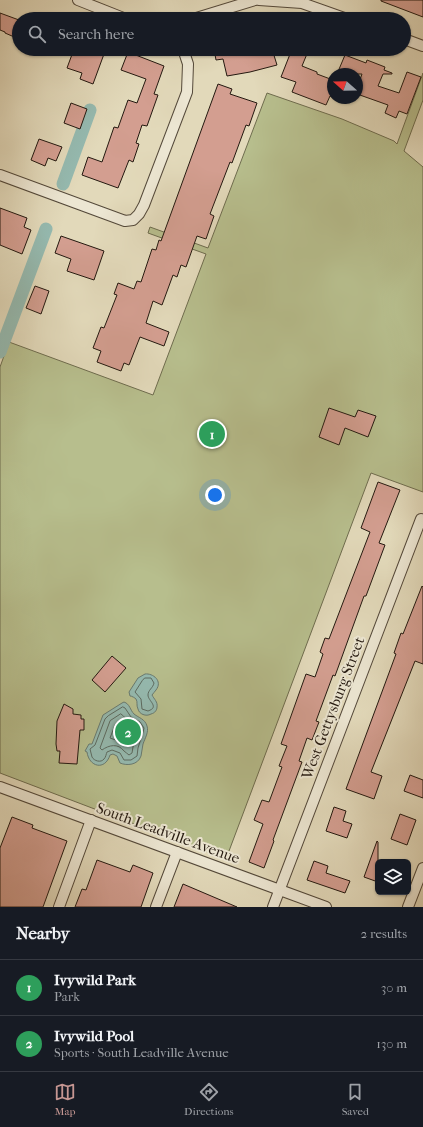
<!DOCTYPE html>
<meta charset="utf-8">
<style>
body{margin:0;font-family:"IM FELL French Canon",serif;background:#242831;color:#f1f3f6}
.controls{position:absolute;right:12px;bottom:12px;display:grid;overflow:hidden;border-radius:6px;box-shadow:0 1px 3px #0004}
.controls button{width:36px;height:36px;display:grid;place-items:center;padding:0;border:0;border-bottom:1px solid #363941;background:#171b24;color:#f1f3f6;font:20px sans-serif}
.compass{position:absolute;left:327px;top:68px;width:36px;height:36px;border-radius:50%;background:#171b24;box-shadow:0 1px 3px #0004;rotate:290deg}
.you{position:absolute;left:215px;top:495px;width:14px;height:14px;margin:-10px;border:3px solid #fff;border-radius:50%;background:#1a73e8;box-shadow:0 0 0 6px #1a73e833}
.badge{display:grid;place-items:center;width:26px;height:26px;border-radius:50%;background:#c59692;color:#fff;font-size:13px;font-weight:700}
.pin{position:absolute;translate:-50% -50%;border:2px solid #fff;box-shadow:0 1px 4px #0006}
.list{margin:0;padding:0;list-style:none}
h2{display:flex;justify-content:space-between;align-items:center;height:52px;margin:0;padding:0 16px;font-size:17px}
h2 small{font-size:13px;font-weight:400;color:#9ea1a6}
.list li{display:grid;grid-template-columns:26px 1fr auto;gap:12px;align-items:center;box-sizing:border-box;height:56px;padding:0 16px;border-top:1px solid #363941}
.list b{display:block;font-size:15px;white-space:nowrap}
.list p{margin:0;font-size:13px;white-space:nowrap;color:#9ea1a6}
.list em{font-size:13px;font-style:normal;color:#9ea1a6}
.icon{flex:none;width:22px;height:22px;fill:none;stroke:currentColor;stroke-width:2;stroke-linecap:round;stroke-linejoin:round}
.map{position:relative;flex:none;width:423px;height:907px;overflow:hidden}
.search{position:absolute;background:#171b24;box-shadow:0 1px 3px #0004;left:12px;right:12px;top:12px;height:44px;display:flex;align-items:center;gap:10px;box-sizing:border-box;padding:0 14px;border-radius:22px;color:#9ea1a6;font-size:15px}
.sheet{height:164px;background:#171b24}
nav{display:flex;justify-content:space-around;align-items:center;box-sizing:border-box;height:56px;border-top:1px solid #363941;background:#171b24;font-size:11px;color:#9ea1a6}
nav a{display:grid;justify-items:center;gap:2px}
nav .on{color:#c59692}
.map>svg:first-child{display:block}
.green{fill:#b7be8d;stroke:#6e6c4e}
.water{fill:#95bab0;stroke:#687a70}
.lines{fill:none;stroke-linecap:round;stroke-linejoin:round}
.shore{stroke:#5c6a60;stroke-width:1}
.canal{stroke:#95bab0;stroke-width:13}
.building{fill:#d39e90;stroke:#241910}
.minor-casing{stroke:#54493a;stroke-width:12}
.minor{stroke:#ece6d2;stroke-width:10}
.labels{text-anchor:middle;stroke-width:4;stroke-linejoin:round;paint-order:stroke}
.street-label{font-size:15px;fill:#241910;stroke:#ece6d2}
</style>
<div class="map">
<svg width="423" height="907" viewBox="0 0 423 907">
<rect width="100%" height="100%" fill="#e2d9ba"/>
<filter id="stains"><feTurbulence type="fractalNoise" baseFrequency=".005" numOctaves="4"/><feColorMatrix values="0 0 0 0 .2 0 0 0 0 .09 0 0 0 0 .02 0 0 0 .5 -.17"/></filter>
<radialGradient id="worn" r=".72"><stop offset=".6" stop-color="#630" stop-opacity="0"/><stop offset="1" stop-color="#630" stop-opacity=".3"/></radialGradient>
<path class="green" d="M423 73V100L404 151 423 167V492L371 473 226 859 0 773V367L9 342 153 395 206 254 148 233 150 227 208 248 267 93 342 119 394 141 397 144Z"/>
<g class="water">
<path d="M145 674C153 673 163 681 156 690 155 692 153 693 152 695 154 699 158 702 157 707 157 710 155 713 151 714 146 717 139 714 138 709 136 705 138 702 136 699 135 698 132 696 130 696L129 692 138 678Z"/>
<path d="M124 702C130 704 130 710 134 714 139 718 145 719 147 726 149 732 145 738 143 744 142 748 142 752 141 756 138 765 127 766 120 763L117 756 113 754 110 755C105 771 89 767 87 752L85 751 89 744H92L103 715 122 703Z"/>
</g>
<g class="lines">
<g class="shore">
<path d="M145 678H151L154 683C153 688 148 690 148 695 148 701 160 707 148 711L142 709 141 699 135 692 142 681Z"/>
<path d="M123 707 125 708 131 717 140 722 144 728 143 732 138 748 137 756 131 760H124L120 753 112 750 107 752C106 754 106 757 104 759 101 763 94 761 92 757 91 754 91 752 90 749L95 745 105 719 108 716Z"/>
<path d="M121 714C124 716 125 718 128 721 132 724 136 725 139 729L133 747 132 753 129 755C127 754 126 752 124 751 118 743 109 745 102 750L100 748 110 721Z"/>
<path d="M120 722 132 730 128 742 127 744 110 738 115 725Z"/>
</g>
<g class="canal">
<path d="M63 184 90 110"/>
<path d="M0 352 46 229"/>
</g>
</g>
<g class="building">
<path d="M381 0H423V17L381 1Z"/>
<path d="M0 13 19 20V39L5 33V32L0 30Z"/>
<path d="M74 49H91L104 54 93 84 80 79 82 73 67 68Z"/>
<path d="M214 49H272L277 65 250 72 227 76 223 59 216 60Z"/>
<path d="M292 49H309L302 66 317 72V74L333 80V97L330 96 326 105 292 92 296 82 281 77Z"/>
<path d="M128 52 164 66 154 94 158 95 147 126 142 125 136 143 139 144 133 162 129 160 118 188 82 175 88 157 102 162 114 127 118 128 128 100 137 103 146 79 121 70Z"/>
<path d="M345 55 366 63 367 60 385 67 384 70 392 73V74H383L378 86 399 93 407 72 421 77 407 114 399 111 396 118 385 113 388 105 357 94V88L362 74H337Z"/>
<path d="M218 84 232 89 230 94 257 103 249 126 246 125 232 163 230 162 210 214 214 216 206 239 197 236 186 267 181 265 177 277 173 275 162 305 153 301 146 323 169 332 164 346 140 337 129 365 124 363 121 371 97 362 101 351 93 348 101 327 104 328 117 295 114 294 118 283 134 289 137 281 141 282 152 249 156 250 159 240 161 241Z"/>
<path d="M71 103 87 109 80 129 64 123Z"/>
<path d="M39 139 62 147 56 161 48 158 45 166 31 160Z"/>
<path d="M0 208 27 218 24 227 31 230 22 254 0 245Z"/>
<path d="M61 236 104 251 94 280 67 271 71 259 55 253Z"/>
<path d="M35 286 49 291 41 314 26 308Z"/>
<path d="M329 408 355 417 358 410 376 416 368 437 345 428 339 445 319 437Z"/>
<path d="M378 482 400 490 379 543 385 545 366 596H364L335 676 333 675 316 721 319 722 312 740 307 738 299 761 302 762 273 840 274 841 264 868 249 862 263 824 254 820 262 800 269 802 282 767 279 766 287 746 281 744 306 674 315 677 323 654 320 652 325 638 329 639 370 532 361 528Z"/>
<path d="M422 586 423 587V664L415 661 371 772 382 776 374 799 346 789 396 654 394 653 401 633 403 634Z"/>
<path d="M112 656 126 668 105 692 92 680Z"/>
<path d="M64 704 73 709V714L81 715V719H84V730H80L77 764 59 763 60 751H57L56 744 57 721Z"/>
<path d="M410 775 423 780V798L404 791Z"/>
<path d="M334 807 346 811 343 821 352 824 347 838 326 831Z"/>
<path d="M400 814 416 820 407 845 391 839Z"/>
<path d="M12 817 33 825 32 828 67 841 43 907H0V848Z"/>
<path d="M377 841 378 842V882L364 877Z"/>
<path d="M97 860 130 872 133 865 153 873 141 907H75L82 889 86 890Z"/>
<path d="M314 861 328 866 326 873 350 881 345 893 307 880Z"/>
<path d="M183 884 237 907H174Z"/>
</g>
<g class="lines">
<defs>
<g id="minor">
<path d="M78 0 126 19"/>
<path d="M259 0 302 3 347 19"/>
<path d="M193 19 255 0"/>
<path d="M404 39 423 46"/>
<path d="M0 175 125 221 133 220 139 214 144 205 187 92 188 64 183 49"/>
<path d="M0 787 326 907"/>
<path d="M59 907 91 820"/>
<path d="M156 907 177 852"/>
<path d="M273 907 421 519"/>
<path d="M408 907 423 868"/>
</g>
</defs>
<use href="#minor" class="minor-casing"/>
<use href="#minor" class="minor"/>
</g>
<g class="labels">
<g class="street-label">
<text transform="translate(333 708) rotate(-69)" y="5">West Gettysburg Street</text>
<text transform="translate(168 833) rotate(20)" y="5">South Leadville Avenue</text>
</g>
</g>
<rect width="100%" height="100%" filter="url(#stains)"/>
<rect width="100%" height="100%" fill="url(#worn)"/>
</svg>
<div class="controls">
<button><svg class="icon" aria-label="layers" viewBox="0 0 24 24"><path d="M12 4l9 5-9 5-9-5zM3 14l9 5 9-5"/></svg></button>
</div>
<svg class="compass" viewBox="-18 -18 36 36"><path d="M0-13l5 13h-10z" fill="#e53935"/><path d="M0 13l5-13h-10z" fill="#9ea1a6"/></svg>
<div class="you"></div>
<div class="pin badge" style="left:212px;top:434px;background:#2e9e5b">1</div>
<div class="pin badge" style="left:128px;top:732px;background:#2e9e5b">2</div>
<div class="search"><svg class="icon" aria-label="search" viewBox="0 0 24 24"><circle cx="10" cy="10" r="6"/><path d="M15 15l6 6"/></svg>Search here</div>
</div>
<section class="sheet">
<h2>Nearby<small>2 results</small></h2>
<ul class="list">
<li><span class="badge" style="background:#2e9e5b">1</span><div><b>Ivywild Park</b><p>Park</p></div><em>30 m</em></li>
<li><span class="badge" style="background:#2e9e5b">2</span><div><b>Ivywild Pool</b><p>Sports · South Leadville Avenue</p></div><em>130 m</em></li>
</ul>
</section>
<nav>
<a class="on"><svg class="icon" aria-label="map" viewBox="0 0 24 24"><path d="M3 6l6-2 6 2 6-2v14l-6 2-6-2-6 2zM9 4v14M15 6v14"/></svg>Map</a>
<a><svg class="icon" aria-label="directions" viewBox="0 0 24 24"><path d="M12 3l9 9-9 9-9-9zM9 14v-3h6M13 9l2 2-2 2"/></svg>Directions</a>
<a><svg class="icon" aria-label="saved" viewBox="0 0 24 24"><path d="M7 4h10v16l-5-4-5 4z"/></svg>Saved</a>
</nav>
